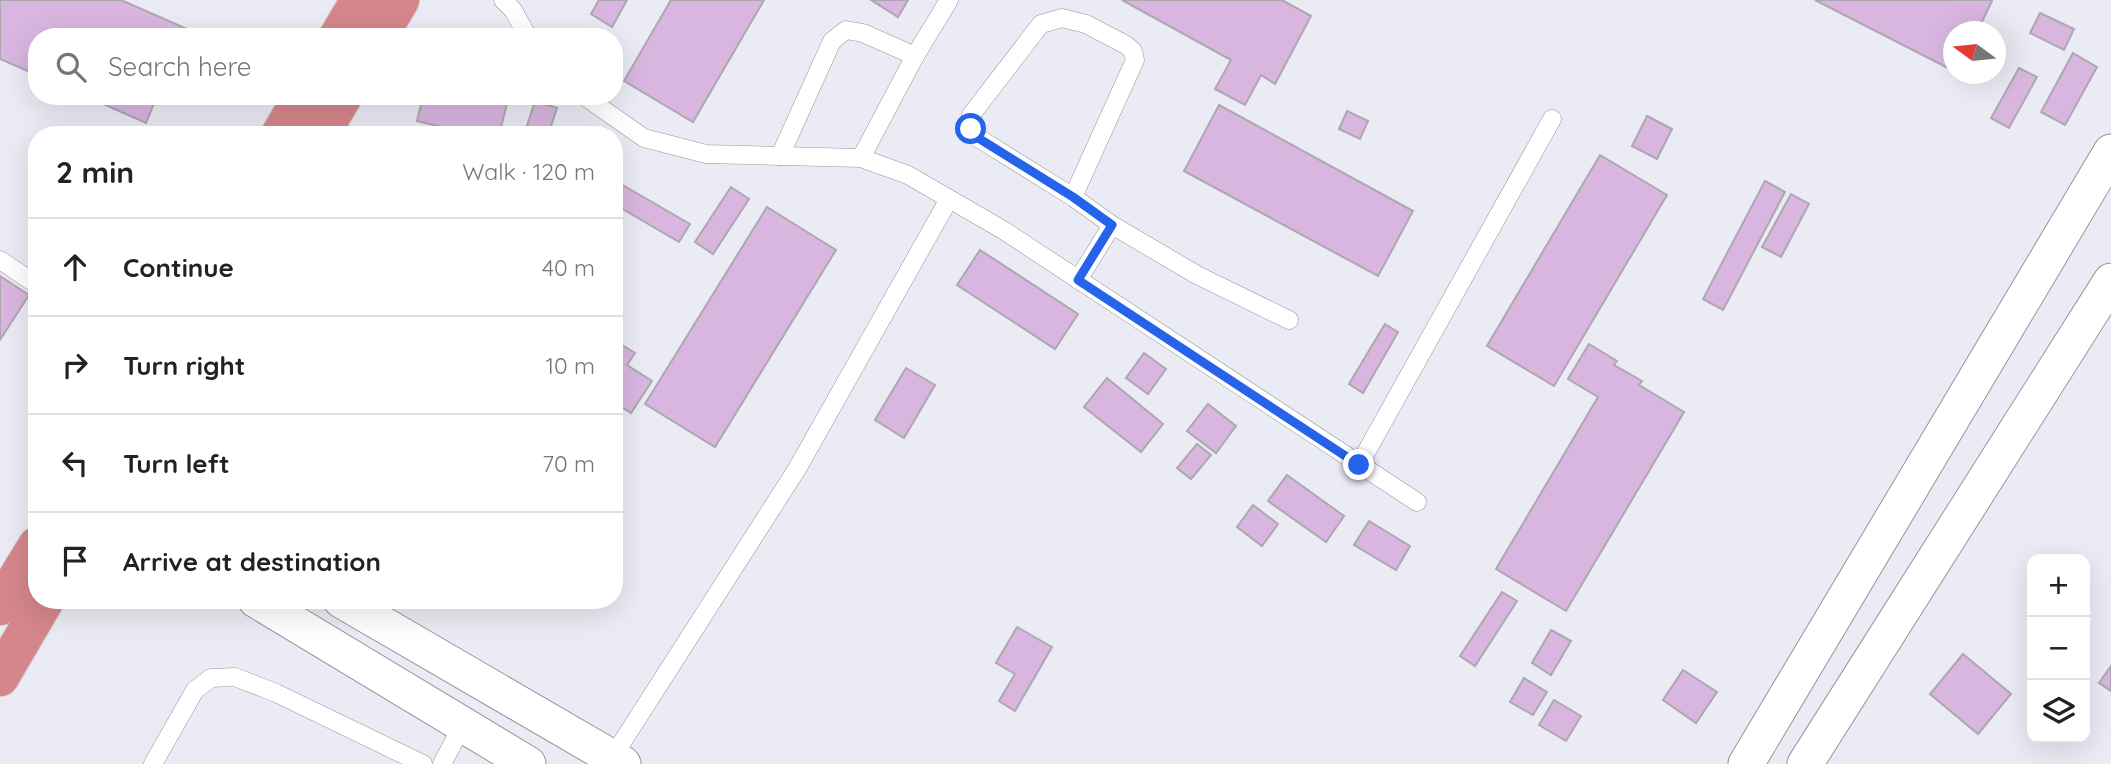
<!DOCTYPE html>
<meta charset="utf-8">
<style>
body{margin:0;font-family:Quicksand,sans-serif;background:#f6f6f6;color:#222}
.controls{position:absolute;right:21px;bottom:21px;display:grid;overflow:hidden;border-radius:14px;box-shadow:0 7px 28px #0002}
.controls button{width:63px;height:63px;display:grid;place-items:center;padding:0;border:0;border-bottom:2px solid #e0e0e0;background:#fff;color:#222;font:35px sans-serif}
.compass{position:absolute;left:1943px;top:21px;width:63px;height:63px;border-radius:50%;background:#fff;box-shadow:0 7px 28px #0002;rotate:285deg}
.stop{position:absolute;width:21px;height:21px;margin:-16px;border:5px solid #2563eb;border-radius:50%;background:#fff}
.stop.end{background:#2563eb;border-color:#fff;box-shadow:0 2px 7px #0008}
.list{margin:0;padding:0;list-style:none}
h2{display:flex;justify-content:space-between;align-items:center;height:91px;margin:0;padding:0 28px;font-size:30px}
h2 small{font-size:23px;font-weight:400;color:#767676}
.list li{display:grid;grid-template-columns:46px 1fr auto;gap:21px;align-items:center;box-sizing:border-box;height:98px;padding:0 28px;border-top:2px solid #e0e0e0}
.list b{display:block;font-size:26px;white-space:nowrap}
.list em{font-size:23px;font-style:normal;color:#767676}
.icon{flex:none;width:38px;height:38px;fill:none;stroke:currentColor;stroke-width:2;stroke-linecap:round;stroke-linejoin:round}
.map{position:relative;flex:none;width:2111px;height:764px;overflow:hidden}
.search{position:absolute;background:#fff;box-shadow:0 7px 28px #0002;left:28px;top:28px;width:595px;height:77px;display:flex;align-items:center;gap:18px;box-sizing:border-box;padding:0 24px;border-radius:28px;color:#767676;font-size:26px}
.panel{position:absolute;background:#fff;box-shadow:0 7px 28px #0002;left:28px;top:126px;width:595px;height:483px;border-radius:28px}
.map>svg:first-child{display:block}
.building{fill:#d8b6e0;stroke:#aea7af;stroke-width:2}
.lines{fill:none;stroke-linecap:round;stroke-linejoin:round}
.lane-casing{stroke:#95959e;stroke-width:19}
.street-casing{stroke:#95959e;stroke-width:37}
.highway-casing{stroke:#cacacb;stroke-width:40}
.lane{stroke:#fff;stroke-width:18}
.street{stroke:#fff;stroke-width:35}
.highway{stroke:#d5868a;stroke-width:38}
.route{stroke:#2563eb;stroke-width:9}
</style>
<div class="map">
<svg width="2111" height="764" viewBox="0 0 2111 764">
<rect width="100%" height="100%" fill="#ebebf5"/>
<g class="building">
<path d="M0 0H121L187 29 183 37H37V75L0 59Z"/>
<path d="M599 0H627L612 27 591 14Z"/>
<path d="M671 0H764L693 122 624 81Z"/>
<path d="M871 0H908L898 17Z"/>
<path d="M1122 0H1282L1311 16 1275 84 1261 75 1245 105 1215 89 1231 60Z"/>
<path d="M1815 0H1991L1992 1 1977 32H1954V71Z"/>
<path d="M2040 13 2074 29 2064 50 2030 33Z"/>
<path d="M2073 53 2097 67 2065 125 2041 112Z"/>
<path d="M2019 68 2037 77 2009 128 1991 118Z"/>
<path d="M85 96H157L146 123Z"/>
<path d="M423 96H509L499 135H474L417 121Z"/>
<path d="M535 101 557 108 548 135H524Z"/>
<path d="M1219 105 1413 211 1378 276 1184 171Z"/>
<path d="M1347 111 1368 121 1360 139 1339 129Z"/>
<path d="M1647 116 1672 129 1657 159 1632 146Z"/>
<path d="M1600 155 1667 195 1554 386 1487 346Z"/>
<path d="M614 180 690 224 679 242 614 204Z"/>
<path d="M1765 181 1785 192 1723 310 1703 299Z"/>
<path d="M731 187 749 199 713 254 695 242Z"/>
<path d="M1791 194 1809 204 1781 257 1762 247Z"/>
<path d="M767 207 836 250 715 447 645 404Z"/>
<path d="M980 250 1078 314 1055 349 957 285Z"/>
<path d="M0 276 29 295 0 340Z"/>
<path d="M1385 324 1398 332 1363 393 1349 384Z"/>
<path d="M614 340 635 353 627 365 652 381 631 413 614 402Z"/>
<path d="M1589 344 1617 361 1614 365 1642 381 1639 385 1684 412 1566 611 1496 569 1598 397 1568 379Z"/>
<path d="M1144 353 1166 369 1148 394 1126 378Z"/>
<path d="M906 368 935 385 904 438 875 420Z"/>
<path d="M1107 378 1163 424 1141 452 1084 407Z"/>
<path d="M1208 404 1236 426 1216 453 1187 431Z"/>
<path d="M1197 444 1211 455 1191 479 1177 468Z"/>
<path d="M1287 475 1344 516 1326 542 1268 501Z"/>
<path d="M1253 505 1278 524 1262 546 1237 527Z"/>
<path d="M1369 521 1410 546 1396 570 1354 545Z"/>
<path d="M1502 592 1517 601 1475 666 1460 656Z"/>
<path d="M1017 627 1052 647 1015 711 999 701 1015 674 996 663Z"/>
<path d="M1551 630 1571 641 1551 675 1532 663Z"/>
<path d="M1963 654 2011 694 1978 734 1930 694Z"/>
<path d="M2111 666V691L2099 683Z"/>
<path d="M1683 670 1717 692 1696 723 1663 700Z"/>
<path d="M1524 678 1547 692 1533 715 1510 702Z"/>
<path d="M1554 700 1581 716 1566 741 1539 725Z"/>
</g>
<g class="lines">
<defs>
<g id="lane">
<path d="M503 0 513 10 528 37"/>
<path d="M584 96 644 138 706 154 861 158 908 175 1003 230 1417 502"/>
<path d="M780 156 832 41 846 30 863 33 915 56"/>
<path d="M861 158 915 56 949 0"/>
<path d="M1073 197 1135 60 1133 51 1126 45 1086 24 1062 18 1041 24 971 115V129L975 136 1073 197 1112 225 1078 280"/>
<path d="M1112 225 1197 275 1289 320"/>
<path d="M0 260 37 285"/>
<path d="M1359 465 1552 119"/>
<path d="M612 758 797 469 949 199"/>
<path d="M153 764 195 690 211 678 235 677 276 693 423 764"/>
<path d="M442 764 462 726"/>
</g>
<g id="street">
<path d="M256 600 528 764"/>
<path d="M341 600 623 764"/>
<path d="M1746 764 2111 152"/>
<path d="M1805 764 2111 281"/>
</g>
<g id="highway">
<path d="M338 37 360 0"/>
<path d="M378 37 400 0"/>
<path d="M280 135 303 96"/>
<path d="M320 135 343 96"/>
<path d="M0 606 37 546"/>
<path d="M0 677 45 600"/>
</g>
</defs>
<use href="#lane" class="lane-casing"/>
<use href="#street" class="street-casing"/>
<use href="#highway" class="highway-casing"/>
<use href="#lane" class="lane"/>
<use href="#street" class="street"/>
<use href="#highway" class="highway"/>
</g>
<g class="lines">
<path class="route" d="M971 129 975 136 1073 197 1112 225 1078 280 1359 465"/>
</g>
</svg>
<div class="controls">
<button>+</button>
<button>−</button>
<button><svg class="icon" aria-label="layers" viewBox="0 0 24 24"><path d="M12 4l9 5-9 5-9-5zM3 14l9 5 9-5"/></svg></button>
</div>
<svg class="compass" viewBox="-18 -18 36 36"><path d="M0-13l5 13h-10z" fill="#e53935"/><path d="M0 13l5-13h-10z" fill="#767676"/></svg>
<div class="stop" style="left:971px;top:129px"></div>
<div class="stop end" style="left:1359px;top:465px"></div>
<div class="search"><svg class="icon" aria-label="search" viewBox="0 0 24 24"><circle cx="10" cy="10" r="6"/><path d="M15 15l6 6"/></svg>Search here</div>
<section class="panel">
<h2>2 min<small>Walk · 120 m</small></h2>
<ul class="list">
<li><svg class="icon" aria-label="ahead" viewBox="0 0 24 24"><path d="M12 20V5M6 11l6-6 6 6"/></svg><div><b>Continue</b></div><em>40 m</em></li>
<li><svg class="icon" aria-label="right" viewBox="0 0 24 24"><path d="M7 20v-9h11M14 6l5 5-5 5"/></svg><div><b>Turn right</b></div><em>10 m</em></li>
<li><svg class="icon" aria-label="left" viewBox="0 0 24 24"><path d="M17 20v-9H6M10 6l-5 5 5 5"/></svg><div><b>Turn left</b></div><em>70 m</em></li>
<li><svg class="icon" aria-label="arrive" viewBox="0 0 24 24"><path d="M6 21V4h12l-3 4 3 4H6"/></svg><div><b>Arrive at destination</b></div></li>
</ul>
</section>
</div>
